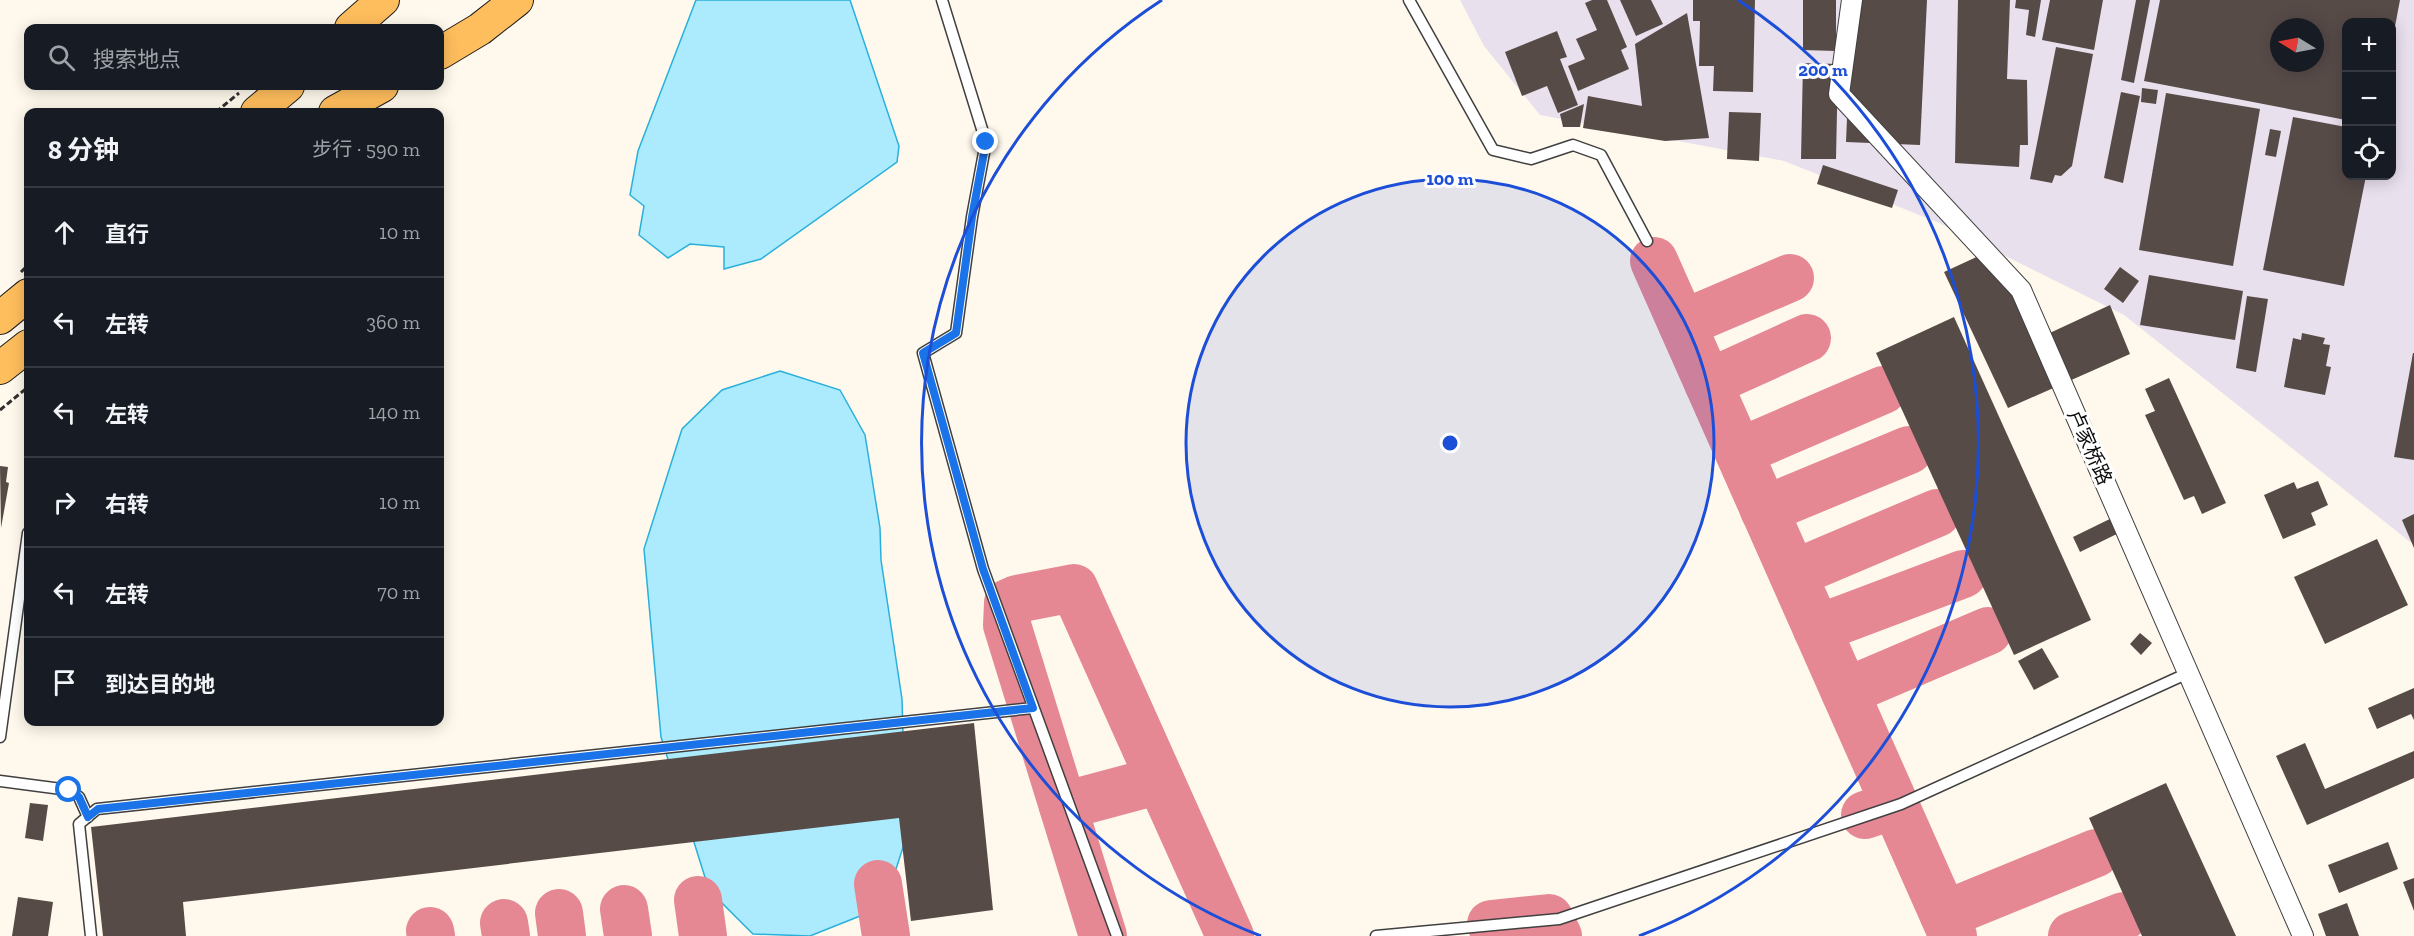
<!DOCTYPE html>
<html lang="zh">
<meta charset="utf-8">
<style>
body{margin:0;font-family:"Zilla Slab","Noto Sans SC",serif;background:#20242c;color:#f1f3f6}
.controls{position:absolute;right:18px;top:18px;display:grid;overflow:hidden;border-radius:12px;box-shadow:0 3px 15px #0003}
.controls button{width:54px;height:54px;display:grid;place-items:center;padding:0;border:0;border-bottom:2px solid #363941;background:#171b24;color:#f1f3f6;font:30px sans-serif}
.compass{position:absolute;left:2270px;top:18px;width:54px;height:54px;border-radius:50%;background:#171b24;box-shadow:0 3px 15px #0003;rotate:280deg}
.stop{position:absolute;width:18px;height:18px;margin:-14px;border:4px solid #1a73e8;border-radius:50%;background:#fff}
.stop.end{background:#1a73e8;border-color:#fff;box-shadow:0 2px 6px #0008}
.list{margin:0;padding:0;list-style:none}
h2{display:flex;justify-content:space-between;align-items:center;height:78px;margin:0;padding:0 24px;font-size:26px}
h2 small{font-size:20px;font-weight:400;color:#9ea1a6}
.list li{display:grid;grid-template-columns:39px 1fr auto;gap:18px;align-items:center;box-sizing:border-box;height:90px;padding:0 24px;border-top:2px solid #363941}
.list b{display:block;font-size:22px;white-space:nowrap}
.list em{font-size:20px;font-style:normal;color:#9ea1a6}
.icon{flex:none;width:33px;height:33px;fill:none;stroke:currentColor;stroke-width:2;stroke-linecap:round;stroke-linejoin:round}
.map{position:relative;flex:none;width:2414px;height:936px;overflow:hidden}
.search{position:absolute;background:#171b24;box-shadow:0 3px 15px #0003;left:24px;top:24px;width:420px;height:66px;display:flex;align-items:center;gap:15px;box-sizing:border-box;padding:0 21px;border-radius:12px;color:#9ea1a6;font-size:22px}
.panel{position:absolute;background:#171b24;box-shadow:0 3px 15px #0003;left:24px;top:108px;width:420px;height:618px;border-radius:12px}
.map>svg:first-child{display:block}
.industrial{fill:#e9e0ed;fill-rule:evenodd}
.water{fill:#abebfd;stroke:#2ab0db;stroke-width:1.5}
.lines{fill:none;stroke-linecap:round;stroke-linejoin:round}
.taxiway{stroke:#e58894;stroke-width:48}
.building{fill:#574b48;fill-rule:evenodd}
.service-casing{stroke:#404040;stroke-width:13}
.minor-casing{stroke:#404040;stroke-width:22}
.primary-casing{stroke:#1e1e1e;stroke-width:34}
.path{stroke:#2f2f2f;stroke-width:3;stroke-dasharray:6 3;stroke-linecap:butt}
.service{stroke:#fff;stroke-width:10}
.minor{stroke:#fff;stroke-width:20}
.primary{stroke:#ffbe5d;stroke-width:32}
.route{stroke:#1a73e8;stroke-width:8}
.ring{fill:none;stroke:#1d4ed8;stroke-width:3}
.labels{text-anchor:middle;stroke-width:6;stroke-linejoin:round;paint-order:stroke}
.street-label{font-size:20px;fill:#0d0d0d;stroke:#fff}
.centre{fill:#1d4ed8;stroke:#fff;stroke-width:3}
.ring-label{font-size:18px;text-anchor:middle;font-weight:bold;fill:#1d4ed8;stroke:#fff;stroke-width:6;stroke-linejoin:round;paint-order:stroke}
</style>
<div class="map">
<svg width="2414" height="936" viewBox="0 0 2414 936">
<rect width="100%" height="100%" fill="#fff9ed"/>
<path class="industrial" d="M1460 0H2414V545L2124 315 1937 222 1784 161 1540 115 1484 46ZM2346 22H2392V176H2346ZM2279 27H2315V63H2279Z"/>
<g class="water">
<path d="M696 0H850L899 146 897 162 761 259 724 269V247L690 244 668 258 639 235 644 206 630 195 638 151Z"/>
<path d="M780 371 840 390 865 435 880 528 881 560 902 699 906 838 888 894 860 916 810 936 753 934 709 890 661 737 644 549 682 429 722 390Z"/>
</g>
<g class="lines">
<g class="taxiway">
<path d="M1654 261 1895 805"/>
<path d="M1682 324 1790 278"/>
<path d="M1708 383 1807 338"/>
<path d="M1739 452 1883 390"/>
<path d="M1764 510 1909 450"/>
<path d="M1793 574 1937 513"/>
<path d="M1817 629 1963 574"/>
<path d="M1845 692 1988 631"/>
<path d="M1063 806 1160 780"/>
<path d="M1865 815 1895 805 1953 936"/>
<path d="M878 884 886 936"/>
<path d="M698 900 703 936"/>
<path d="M624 909 628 936"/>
<path d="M559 913 562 936"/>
<path d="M1944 915 2096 853"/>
<path d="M504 923 506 936"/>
<path d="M1491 924 1549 918 1558 936"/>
<path d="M430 931 431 936"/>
<path d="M1103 936 1007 625 1008 603 1017 599 1074 588 1230 936"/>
<path d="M2072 936 2124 916"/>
</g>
</g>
<g class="building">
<path d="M1592 0H1607L1627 47 1621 50 1629 69 1578 91 1568 66 1585 59 1576 39 1597 30 1585 3Z"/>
<path d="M1620 0H1651L1663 24 1636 36Z"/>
<path d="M1693 0H1755L1753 92 1713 91 1714 66H1699L1700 21H1693Z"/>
<path d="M1803 0H1836V51L1803 50Z"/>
<path d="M1852 0H1927L1920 145 1846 142Z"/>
<path d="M1958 0H2010L2007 79 2027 80 2028 145H2020L2019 167 1955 163Z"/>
<path d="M2016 0H2041L2035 37 2026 35 2029 10 2015 8Z"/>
<path d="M2050 0H2103L2094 50 2042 40Z"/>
<path d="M2136 0H2150L2134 83 2121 80Z"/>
<path d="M2160 0H2400L2393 37 2392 22H2346V120L2144 81ZM2279 27H2315V63H2279Z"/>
<path d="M1687 13 1709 138 1665 141 1583 128 1588 96 1642 106 1635 44Z"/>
<path d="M1557 31 1567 57 1560 59 1578 105 1558 113 1547 86 1522 96 1505 52Z"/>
<path d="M2056 47 2093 54 2072 166 2061 176 2055 175 2052 183 2030 179Z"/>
<path d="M1803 63 1838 64 1836 159H1801Z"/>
<path d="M2142 88 2158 90 2156 104 2141 102Z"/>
<path d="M2121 92 2140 96 2123 183 2104 178Z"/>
<path d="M2166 93 2260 109 2233 266 2139 250Z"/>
<path d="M1584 104 1580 127H1563L1560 114Z"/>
<path d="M1729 112 1761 113 1759 161 1727 159Z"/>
<path d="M2293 117 2346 127V176H2366L2344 286 2263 270Z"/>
<path d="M2270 129 2281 131 2276 157 2265 155Z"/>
<path d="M1823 165 1898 190 1892 208 1817 184Z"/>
<path d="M1996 248 2039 338 2110 305 2130 354 2008 408 1944 272Z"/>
<path d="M2120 267 2139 281 2123 303 2104 289Z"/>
<path d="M2149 275 2243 291 2235 340 2140 325Z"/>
<path d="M2247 296 2268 299 2256 372 2236 368Z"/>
<path d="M1954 317 2091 620 2014 655 1876 353Z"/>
<path d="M2302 333 2325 338 2323 344 2330 345 2326 366 2331 367 2325 395 2284 387 2293 338 2301 340Z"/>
<path d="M2413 353H2414V460L2394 457Z"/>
<path d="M2169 378 2226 503 2202 514 2194 496 2184 500 2145 415 2155 411 2145 389Z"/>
<path d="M0 466 8 467 6 482 9 483 1 528Z"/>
<path d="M2318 481 2328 505 2311 513 2316 525 2283 539 2264 495 2294 482 2297 489Z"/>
<path d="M2120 514 2127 529 2080 552 2073 537Z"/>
<path d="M2414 514V548L2402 520Z"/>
<path d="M2377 539 2408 605 2325 644 2294 577Z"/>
<path d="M2140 633 2152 643 2141 655 2130 644Z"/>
<path d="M2042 648 2059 677 2034 690 2018 661Z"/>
<path d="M2414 688V720L2411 714 2377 729 2368 708Z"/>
<path d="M974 723 993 910 911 921 899 818 183 902 186 936H103L91 827Z"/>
<path d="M2305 743 2325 789 2414 751V778L2307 825 2276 756Z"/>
<path d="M2166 783 2236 936H2142L2089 818Z"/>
<path d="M30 803 48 805 43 841 25 838Z"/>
<path d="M2388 842 2398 869 2339 893 2328 865Z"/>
<path d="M2414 878V911L2403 882Z"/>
<path d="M18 897 53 902 48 936H12Z"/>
<path d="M2347 903 2359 936H2326L2318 914Z"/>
</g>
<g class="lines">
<defs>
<g id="service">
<path d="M942 0 986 142 972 217 956 333 923 353 983 569 1117 936"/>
<path d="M1409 0 1493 150 1531 159 1573 145 1601 155 1647 241"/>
<path d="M0 737 28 533"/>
<path d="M0 781 69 790 79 797 88 817"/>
<path d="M91 936 79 824 97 809 1033 708"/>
<path d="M1376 936 1559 919 1901 804 2188 673"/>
</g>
<path id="minor" d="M1852 0 1839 94 2021 290 2303 936"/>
<g id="primary">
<path d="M351 28 383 0"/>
<path d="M440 53 480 29 517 0"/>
<path d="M257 112 288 86"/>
<path d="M335 112 382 86"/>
<path d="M0 318 28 295"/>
<path d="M0 368 28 346"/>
</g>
</defs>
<use href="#service" class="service-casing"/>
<use href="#minor" class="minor-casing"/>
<use href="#primary" class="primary-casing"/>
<g class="path">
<path d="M216 112 239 93"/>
<path d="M21 272 28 265"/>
<path d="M0 410 28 387"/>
</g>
<use href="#service" class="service"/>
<use href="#minor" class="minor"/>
<use href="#primary" class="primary"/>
</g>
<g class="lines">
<path class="route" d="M69 790 79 797 88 817 98 809 1033 708 983 569 923 353 956 333 972 217 986 142"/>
</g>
<circle cx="1450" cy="443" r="264" fill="#1d4ed8" fill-opacity=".12"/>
<g class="ring">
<circle cx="1450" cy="443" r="264"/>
<path d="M1261 936A528 528 0 0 1 1162 0M1738 0A528 528 0 0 1 1639 936"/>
</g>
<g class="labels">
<g class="street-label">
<text transform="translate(2090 447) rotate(66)" y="7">卢家桥路</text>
</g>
</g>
<circle cx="1450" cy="443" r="9" class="centre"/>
<g class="ring-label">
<text x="1823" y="76">200 m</text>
<text x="1450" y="185">100 m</text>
</g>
</svg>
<div class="controls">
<button>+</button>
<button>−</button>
<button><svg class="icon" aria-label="locate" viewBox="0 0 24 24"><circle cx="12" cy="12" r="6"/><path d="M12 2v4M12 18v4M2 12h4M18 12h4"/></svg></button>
</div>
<svg class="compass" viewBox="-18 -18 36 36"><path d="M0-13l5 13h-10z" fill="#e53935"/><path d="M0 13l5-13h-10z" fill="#9ea1a6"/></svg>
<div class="stop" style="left:69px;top:790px"></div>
<div class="stop end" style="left:986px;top:142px"></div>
<div class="search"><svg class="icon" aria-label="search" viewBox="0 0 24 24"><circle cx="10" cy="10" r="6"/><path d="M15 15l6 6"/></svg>搜索地点</div>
<section class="panel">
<h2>8 分钟<small>步行 · 590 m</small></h2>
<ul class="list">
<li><svg class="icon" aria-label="ahead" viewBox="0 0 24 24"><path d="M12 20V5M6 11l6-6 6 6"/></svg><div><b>直行</b></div><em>10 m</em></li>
<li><svg class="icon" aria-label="left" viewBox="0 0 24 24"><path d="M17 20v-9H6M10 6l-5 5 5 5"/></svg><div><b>左转</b></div><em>360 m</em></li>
<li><svg class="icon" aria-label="left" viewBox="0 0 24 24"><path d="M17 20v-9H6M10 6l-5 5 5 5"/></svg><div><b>左转</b></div><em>140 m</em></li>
<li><svg class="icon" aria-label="right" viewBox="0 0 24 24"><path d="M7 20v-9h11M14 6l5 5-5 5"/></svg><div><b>右转</b></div><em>10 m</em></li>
<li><svg class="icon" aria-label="left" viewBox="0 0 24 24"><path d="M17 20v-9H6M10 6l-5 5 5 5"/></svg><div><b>左转</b></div><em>70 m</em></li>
<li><svg class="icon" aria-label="arrive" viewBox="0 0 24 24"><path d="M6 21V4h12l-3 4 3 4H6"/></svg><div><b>到达目的地</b></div></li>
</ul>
</section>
</div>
